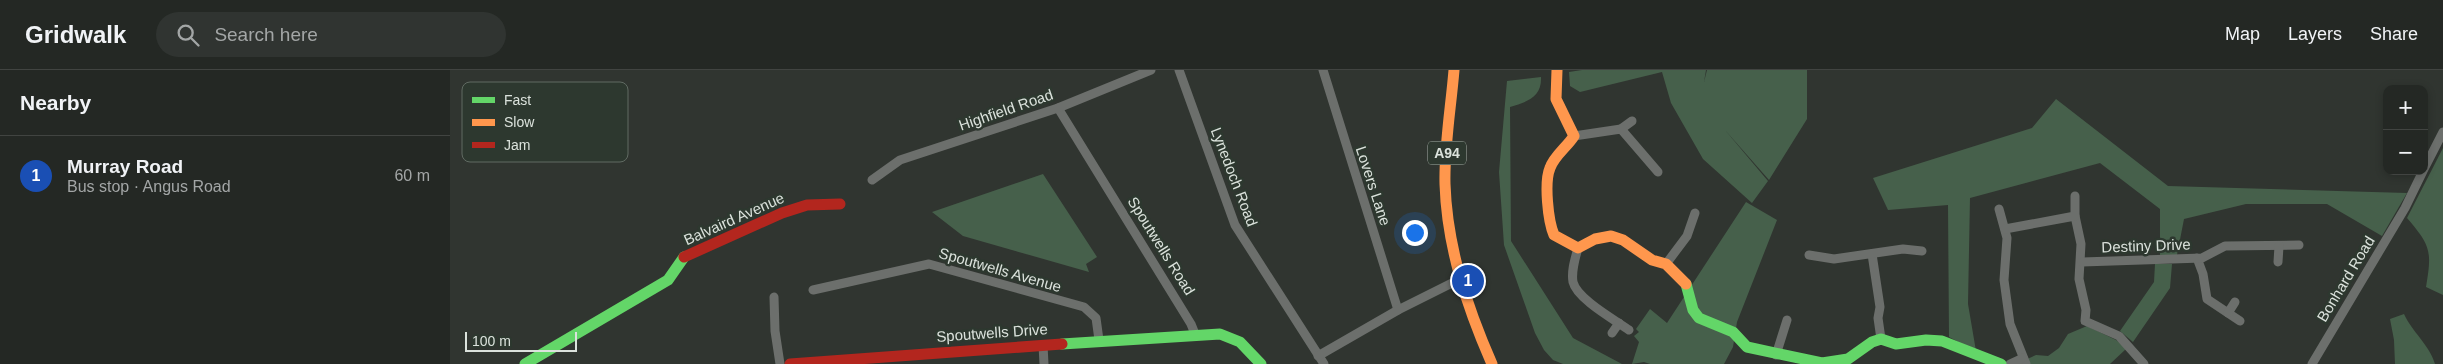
<!DOCTYPE html>
<meta charset="utf-8">
<style>
body{margin:0;font-family:Helvetica,sans-serif;background:#303431;color:#f1f3f6}
.controls{position:absolute;right:15px;top:15px;display:grid;overflow:hidden;border-radius:10px;box-shadow:0 2px 8px #0003}
.controls button{width:45px;height:45px;display:grid;place-items:center;padding:0;border:0;border-bottom:1px solid #414441;background:#242824;color:#f1f3f6;font:25px sans-serif}
.scale{position:absolute;left:15px;bottom:12px;width:112px;box-sizing:border-box;padding-left:5px;border:2px solid #dbe2dc;border-top:0;font-size:14px;line-height:18px;white-space:nowrap;color:#dbe2dc;-webkit-text-stroke:4px #2d382f;paint-order:stroke}
.you{position:absolute;left:964px;top:162px;width:18px;height:18px;margin:-12px;border:4px solid #fff;border-radius:50%;background:#1a73e8;box-shadow:0 0 0 8px #1a73e833}
.badge{display:grid;place-items:center;width:32px;height:32px;border-radius:50%;background:#9fa5a0;color:#fff;font-size:16px;font-weight:700}
.pin{position:absolute;translate:-50% -50%;border:2px solid #fff;box-shadow:0 1px 5px #0006}
.list{margin:0;padding:0;list-style:none}
h2{display:flex;justify-content:space-between;align-items:center;height:65px;margin:0;padding:0 20px;font-size:21px}
h2 small{font-size:16px;font-weight:400;color:#a3a6a6}
.list li{display:grid;grid-template-columns:32px 1fr auto;gap:15px;align-items:center;box-sizing:border-box;height:80px;padding:0 20px;border-top:1px solid #414441}
.list b{display:block;font-size:19px;white-space:nowrap}
.list p{margin:0;font-size:16px;white-space:nowrap;color:#a3a6a6}
.list em{font-size:16px;font-style:normal;color:#a3a6a6}
.icon{flex:none;width:28px;height:28px;fill:none;stroke:currentColor;stroke-width:2;stroke-linecap:round;stroke-linejoin:round}
.map{position:relative;flex:none;width:1993px;height:294px;overflow:hidden}
header{display:flex;align-items:center;gap:30px;box-sizing:border-box;height:70px;padding:0 25px;background:#242824;border-bottom:1px solid #414441}
header strong{font-size:24px}
nav{display:flex;gap:28px;margin-inline-start:auto;font-size:18px}
.search{width:350px;height:45px;background:#303431;display:flex;align-items:center;gap:12px;box-sizing:border-box;padding:0 18px;border-radius:28px;color:#a3a6a6;font-size:19px}
main{display:flex}
aside{flex:1;background:#242824}
.map>svg:first-child{display:block}
.green{fill:#46604b}
.lines{fill:none;stroke-linecap:round;stroke-linejoin:round}
.street{stroke:#6c6f6c;stroke-width:9}
.fast{stroke:#63d668;stroke-width:11}
.slow{stroke:#ff974d;stroke-width:11}
.jam{stroke:#b3261e;stroke-width:11}
.labels{text-anchor:middle;stroke-width:5;stroke-linejoin:round;paint-order:stroke}
.shield{fill:#2d382f;stroke:#a7afa8;stroke-width:1}
.shield-label{font-size:14px;font-weight:bold;fill:#dbe2dc}
.street-label{font-size:15px;fill:#dbe2dc;stroke:#2d382f}
.key{fill:#2d382f;stroke:#616b63;stroke-width:1}
.key-label{font-size:14px;fill:#dbe2dc}
</style>
<header>
<strong>Gridwalk</strong>
<div class="search"><svg class="icon" aria-label="search" viewBox="0 0 24 24"><circle cx="10" cy="10" r="6"/><path d="M15 15l6 6"/></svg>Search here</div>
<nav><a>Map</a><a>Layers</a><a>Share</a></nav>
</header>
<main>
<aside>
<h2>Nearby<small></small></h2>
<ul class="list">
<li><span class="badge" style="background:#1a4fb4">1</span><div><b>Murray Road</b><p>Bus stop · Angus Road</p></div><em>60 m</em></li>
</ul>
</aside>
<div class="map">
<svg width="1993" height="294" viewBox="0 0 1993 294">
<rect width="100%" height="100%" fill="#303530"/>
<g class="green">
<path d="M1132 0H1256L1254 12 1257 0H1357V49L1319 110 1275 60 1318 111 1302 133 1253 89 1221 33 1212 2 1130 22 1120 16 1119 2Z"/>
<path d="M1091 7C1092 28 1076 32 1060 37L1061 171 1123 268 1172 294H1113L1103 290 1094 280 1085 263 1054 175 1049 102 1057 11Z"/>
<path d="M1606 29 1718 116 1957 123 1932 166 1877 134H1796L1734 149 1727 185H1710V139L1650 93 1520 128 1518 234 1526 281 1499 267 1498 135 1438 140 1423 108 1582 58Z"/>
<path d="M1993 78V225L1976 217C1982 181 1981 176 1957 148Z"/>
<path d="M593 104 647 187 636 194 639 202 513 166 482 142Z"/>
<path d="M1296 132 1327 150 1287 252 1283 277 1274 294H1200L1194 292 1182 294 1189 272 1184 266 1189 262 1186 259 1200 239 1217 253Z"/>
<path d="M1705 194H1722L1720 218 1683 272 1670 261 1704 212Z"/>
<path d="M1954 244C1962 262 1979 274 1985 294H1945L1944 270 1940 249Z"/>
<path d="M1637 256 1666 270 1677 278 1660 294H1566L1586 285 1598 286 1609 278 1618 264Z"/>
</g>
<g class="lines">
<g class="street">
<path d="M729 0 785 155 874 294"/>
<path d="M873 0 948 240"/>
<path d="M608 38 741 254 745 264"/>
<path d="M1171 59 1182 51"/>
<path d="M1124 66 1171 59 1208 102"/>
<path d="M1974 99 1993 62"/>
<path d="M422 110 450 90 608 38 701 0"/>
<path d="M1549 139 1557 168 1554 210 1560 254 1576 294"/>
<path d="M1625 146 1631 174 1629 209 1636 240 1635 251 1669 266 1694 294"/>
<path d="M1555 159 1625 146V126"/>
<path d="M1128 178C1125 189 1121 201 1123 212 1127 229 1165 250 1179 260"/>
<path d="M1422 184 1430 237 1428 248 1431 269"/>
<path d="M1359 185 1384 189 1453 179 1472 181"/>
<path d="M1747 188 1753 204 1757 229 1790 251"/>
<path d="M1632 192 1752 188 1775 176 1849 175"/>
<path d="M1828 192 1829 176"/>
<path d="M1216 194 1237 166 1245 143"/>
<path d="M363 220 479 194 634 237 646 248 649 270"/>
<path d="M324 227 325 261 330 294"/>
<path d="M1778 243 1785 232"/>
<path d="M1162 263 1169 253"/>
<path d="M593 275 594 294"/>
<path d="M1326 285 1337 250"/>
<path d="M868 286 948 240 1010 209"/>
<path d="M1560 294 1573 288"/>
<path d="M1862 294 1955 138 1973 101"/>
</g>
<g class="fast">
<path d="M1236 214 1243 240 1249 248 1283 262 1297 277 1372 293 1398 289 1422 272 1431 269 1446 274 1476 270 1492 271 1551 294"/>
<path d="M612 274 770 264 790 272 811 294"/>
<path d="M75 294 218 210 234 187"/>
</g>
<g class="slow">
<path d="M1004 0C1001 37 994 77 995 114 997 177 1017 237 1042 294"/>
<path d="M1107 0 1106 29 1124 66C1117 77 1104 86 1100 98 1094 112 1098 151 1104 165L1128 178 1145 169 1161 166 1173 170 1202 190 1216 194 1236 214"/>
</g>
<g class="jam">
<path d="M234 187 332 143 357 135 390 134"/>
<path d="M340 294 612 274"/>
</g>
</g>
<g class="labels">
<rect class="shield" x="978" y="71.5" width="38" height="23" rx="4"/>
<g class="shield-label">
<text x="997" y="88">A94</text>
</g>
<g class="street-label">
<text transform="translate(556 40) rotate(-19)" y="5">Highfield Road</text>
<text transform="translate(784 107) rotate(69)" y="5">Lynedoch Road</text>
<text transform="translate(923 116) rotate(72)" y="5">Lovers Lane</text>
<text transform="translate(284 149) rotate(-24)" y="5">Balvaird Avenue</text>
<text transform="translate(711 176) rotate(58)" y="5">Spoutwells Road</text>
<text transform="translate(1696 176) rotate(-2)" y="5">Destiny Drive</text>
<text transform="translate(550 200) rotate(16)" y="5">Spoutwells Avenue</text>
<text transform="translate(1896 209) rotate(-59)" y="5">Bonhard Road</text>
<text transform="translate(542 263) rotate(-4)" y="5">Spoutwells Drive</text>
</g>
</g>
<rect x="12" y="12" width="166" height="80" rx="8" class="key"/>
<rect x="22" y="27" width="23" height="6" fill="#63d668"/>
<rect x="22" y="49" width="23" height="7" fill="#ff974d"/>
<rect x="22" y="72" width="23" height="6" fill="#b3261e"/>
<g class="key-label">
<text x="54" y="35">Fast</text>
<text x="54" y="57">Slow</text>
<text x="54" y="80">Jam</text>
</g>
</svg>
<div class="controls">
<button>+</button>
<button>−</button>
</div>
<div class="scale">100 m</div>
<div class="you"></div>
<div class="pin badge" style="left:1018px;top:211px;background:#1a4fb4">1</div>
</div>
</main>
